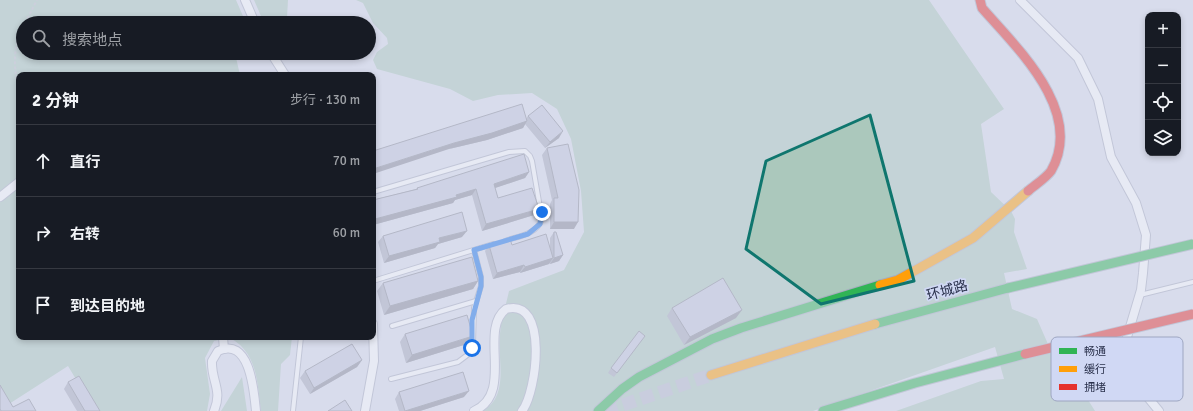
<!DOCTYPE html>
<html lang="zh">
<meta charset="utf-8">
<style>
body{margin:0;font-family:Signika,"Noto Sans SC",sans-serif;background:#20242c;color:#f1f3f6}
.controls{position:absolute;right:12px;top:12px;display:grid;overflow:hidden;border-radius:8px;box-shadow:0 2px 6px #0003}
.controls button{width:36px;height:36px;display:grid;place-items:center;padding:0;border:0;border-bottom:1px solid #363941;background:#171b24;color:#f1f3f6;font:20px sans-serif}
.stop{position:absolute;width:12px;height:12px;margin:-9px;border:3px solid #1a73e8;border-radius:50%;background:#fff}
.stop.end{background:#1a73e8;border-color:#fff;box-shadow:0 1px 4px #0008}
.list{margin:0;padding:0;list-style:none}
h2{display:flex;justify-content:space-between;align-items:center;height:52px;margin:0;padding:0 16px;font-size:17px}
h2 small{font-size:13px;font-weight:400;color:#9ea1a6}
.list li{display:grid;grid-template-columns:26px 1fr auto;gap:12px;align-items:center;box-sizing:border-box;height:72px;padding:0 16px;border-top:1px solid #363941}
.list b{display:block;font-size:15px;white-space:nowrap}
.list em{font-size:13px;font-style:normal;color:#9ea1a6}
.icon{flex:none;width:22px;height:22px;fill:none;stroke:currentColor;stroke-width:2;stroke-linecap:round;stroke-linejoin:round}
.map{position:relative;flex:none;width:1193px;height:411px;overflow:hidden}
.search{position:absolute;background:#171b24;box-shadow:0 2px 6px #0003;left:16px;top:16px;width:360px;height:44px;display:flex;align-items:center;gap:10px;box-sizing:border-box;padding:0 14px;border-radius:22px;color:#9ea1a6;font-size:15px}
.panel{position:absolute;background:#171b24;box-shadow:0 2px 6px #0003;left:16px;top:72px;width:360px;height:268px;border-radius:8px}
.map>svg:first-child{display:block}
.green{fill:#abc8bc}
.lines{fill:none;stroke-linecap:round;stroke-linejoin:round}
.primary-tunnel{stroke:#b5bacc;stroke-width:13;stroke-dasharray:13 6;stroke-linecap:butt}
.lane-casing{stroke:#a6acbf;stroke-width:6}
.street-casing{stroke:#a6acbf;stroke-width:10}
.fast-casing{stroke:#a6acbf;stroke-width:11}
.slow-casing{stroke:#a6acbf;stroke-width:11}
.jam-casing{stroke:#a6acbf;stroke-width:11}
.path{stroke:#bcbfc7;stroke-width:2;stroke-dasharray:3 2;stroke-linecap:butt}
.lane{stroke:#f9fafc;stroke-width:4}
.street{stroke:#f9fafc;stroke-width:8}
.fast{stroke:#30b455;stroke-width:9}
.slow{stroke:#ff9f0a;stroke-width:9}
.jam{stroke:#e5322d;stroke-width:9}
.fast-bridge-casing{stroke:#a6acbf;stroke-width:11;stroke-linecap:butt}
.jam-bridge-casing{stroke:#a6acbf;stroke-width:11;stroke-linecap:butt}
.fast-bridge{stroke:#30b455;stroke-width:9}
.jam-bridge{stroke:#e5322d;stroke-width:9}
.wall{fill:#a6aabc}
.shaded-wall{fill:#878b99}
.building{fill:#c1c6db;stroke:#878b99}
.route{stroke:#1a73e8;stroke-width:5}
.marked{fill:none;stroke:#0f766e;stroke-width:3;stroke-linejoin:round}
.labels{text-anchor:middle;stroke-width:3.5;stroke-linejoin:round;paint-order:stroke}
.street-label{font-size:14px;fill:#29304b;stroke:#d0d8f4}
.key{fill:#d0d8f4;stroke:#9ea6c1;stroke-width:1}
.key-label{font-size:11px;fill:#29304b}
</style>
<div class="map">
<svg width="1193" height="411" viewBox="0 0 1193 411">
<rect width="100%" height="100%" fill="#d8dcec"/>
<g class="green">
<path d="M0 0H236L246 23H23V53H235L240 75H19V337H292L290 355 281 364 278 411H261C257 383 258 353 230 338L214 341 205 358 210 394 207 411H95L68 366 9 404 0 390Z"/>
<path d="M254 0H288L287 18 284 23H264Z"/>
<path d="M356 0H929L1004 109 981 124 991 192 1011 211 1015 219 1014 232 1027 269 1004 273 1012 309 1037 319 1055 360 1075 379 1095 411H896L981 381 1004 379 995 347 813 411H483C510 395 497 360 500 334 501 320 506 305 509 291L564 270 584 232 581 191 571 139 557 109 532 93 498 95 473 101 450 89 377 69 373 60 377 52 388 44 387 38 373 23 363 3Z"/>
<path d="M242 377 247 411H221Z"/>
</g>
<g class="lines">
<path class="primary-tunnel" d="M605 411 711 375"/>
<defs>
<g id="lane">
<path d="M373 192 509 152 525 151 530 156 532 161 542 219C537 234 519 236 505 241"/>
<path d="M373 281 493 244"/>
<path d="M1140 295 1193 282"/>
<path d="M392 326 476 301"/>
<path d="M391 379 458 362 470 353 473 344 474 308 481 286V277L474 250"/>
<path d="M293 411 301 337"/>
</g>
<g id="street">
<path d="M245 0 255 23"/>
<path d="M1020 0 1078 58 1098 99 1111 157 1136 203 1146 235 1143 273 1141 290 1127 337 1125 354 1130 368 1141 389 1159 411"/>
<path d="M271 53 285 75"/>
<path d="M0 197 19 182"/>
<path d="M223 337 224 349"/>
<path d="M214 411C223 390 211 381 212 361L218 351C250 336 254 391 256 411"/>
<path d="M365 411 374 361 373 324"/>
<path d="M474 411C515 393 478 330 506 309 549 297 537 392 522 411"/>
</g>
<g id="fast">
<path d="M875 324 1008 288"/>
<path d="M598 411 622 389 639 377 712 339 741 328 880 285"/>
<path d="M823 411 915 383 1025 354"/>
</g>
<g id="slow">
<path d="M880 285 898 280 973 238 1028 191"/>
<path d="M711 375 875 324"/>
</g>
<path id="jam" d="M980 0 982 8C1018 49 1085 112 1051 171 1046 178 1035 185 1028 191"/>
</defs>
<use href="#lane" class="lane-casing"/>
<use href="#street" class="street-casing"/>
<use href="#fast" class="fast-casing"/>
<use href="#slow" class="slow-casing"/>
<use href="#jam" class="jam-casing"/>
<g class="path">
<path d="M25 23 37 0"/>
<path d="M19 89C13 68 13 47 23 27"/>
</g>
<use href="#lane" class="lane"/>
<use href="#street" class="street"/>
<use href="#fast" class="fast"/>
<use href="#slow" class="slow"/>
<use href="#jam" class="jam"/>
<defs>
<path id="fast-bridge" d="M1008 288 1193 244"/>
<path id="jam-bridge" d="M1025 354 1193 314"/>
</defs>
<use href="#fast-bridge" class="fast-bridge-casing"/>
<use href="#jam-bridge" class="jam-bridge-casing"/>
<use href="#fast-bridge" class="fast-bridge"/>
<use href="#jam-bridge" class="jam-bridge"/>
</g>
<g class="wall">
<path d="M528 116 559 138 545 148 525 124 523 128 487 140 449 149 526 119Z"/>
<path d="M547 148 574 229H550V204L552 200 542 155Z"/>
<path d="M529 172 525 178 495 188 498 198 534 215 482 231 472 195 455 200 453 203 373 225V200L416 189 417 188Z"/>
<path d="M554 232 563 255 559 261 550 264V263L549 264 520 273V272L493 279 485 251 489 245 550 246V238Z"/>
<path d="M383 236 462 237 438 244 435 248 384 263 378 242Z"/>
<path d="M478 281 473 289 384 315 377 291 383 283Z"/>
<path d="M672 308 736 318 684 345 667 316Z"/>
<path d="M405 334 467 344 406 363 400 342Z"/>
<path d="M645 336 614 377 608 373 611 368Z"/>
<path d="M362 360 357 367 310 394 300 378 305 371Z"/>
<path d="M68 382 100 411H77L64 389Z"/>
<path d="M399 392 464 397 420 411H399L395 399Z"/>
</g>
<g class="shaded-wall">
<path d="M527 121 523 128 487 140 449 149 373 174V169L454 143Z"/>
<path d="M563 131 559 138 545 148 550 142Z"/>
<path d="M529 172 525 178 489 190 494 184Z"/>
<path d="M476 189 472 195 455 200 453 203 373 225V222L375 219Z"/>
<path d="M539 209 534 215 482 231 486 224Z"/>
<path d="M554 222H578L574 229H550Z"/>
<path d="M467 231 462 237 438 244 435 248 384 263 389 256 439 238Z"/>
<path d="M563 255 559 261 550 264 554 258Z"/>
<path d="M553 258 549 264 520 273 525 267Z"/>
<path d="M524 265 520 272 493 279 497 273Z"/>
<path d="M478 281 473 289 384 315 390 306Z"/>
<path d="M742 310 736 318 684 345 690 337Z"/>
<path d="M473 336 467 344 406 363 412 355Z"/>
<path d="M362 360 357 367 310 394 314 388Z"/>
<path d="M469 391 464 397 420 411H405Z"/>
</g>
<g class="building">
<path d="M522 104 527 121 492 133 454 143 373 169V151Z"/>
<path d="M542 105 563 131 550 142 528 116Z"/>
<path d="M568 144 579 190 578 222H554V198H558L547 148Z"/>
<path d="M524 154 529 172 494 184 498 198 532 188 539 209 486 224 476 189 456 195 457 197 375 219 373 213V200L418 189 417 188Z"/>
<path d="M462 212 467 231 439 238 440 242 389 256 383 236Z"/>
<path d="M554 232H556L563 255 554 258Z"/>
<path d="M546 234 553 258 525 267 524 265 497 273 489 245 510 239 512 245Z"/>
<path d="M472 257 478 281 390 306 383 283Z"/>
<path d="M723 278 742 310 690 337 672 308Z"/>
<path d="M467 315 473 336 412 355 405 334Z"/>
<path d="M639 331 645 336 617 373 611 368Z"/>
<path d="M352 344 362 360 314 388 305 371Z"/>
<path d="M463 372 469 391 405 411 399 392Z"/>
<path d="M79 376 100 411H85L68 382Z"/>
<path d="M0 385 13 407 29 399 36 411H1L0 409Z"/>
<path d="M345 400 352 411H328Z"/>
</g>
<g class="lines">
<path class="route" d="M472 348V320L481 286V277L474 250 528 234 540 224 542 212"/>
</g>
<path d="M0 0H1193V411H0ZM870 115 914 281 821 304 746 249 766 161Z" fill="#d8dcec" fill-opacity=".55" fill-rule="evenodd"/>
<path class="marked" d="M870 115 914 281 821 304 746 249 766 161Z"/>
<g class="labels">
<g class="street-label">
<text transform="translate(947 290) rotate(-15)" y="5">环城路</text>
</g>
</g>
<rect x="1051" y="337" width="132" height="64" rx="6" class="key"/>
<rect x="1059" y="348" width="18" height="6" fill="#30b455"/>
<rect x="1059" y="366" width="18" height="6" fill="#ff9f0a"/>
<rect x="1059" y="384" width="18" height="6" fill="#e5322d"/>
<g class="key-label">
<text x="1084" y="355">畅通</text>
<text x="1084" y="373">缓行</text>
<text x="1084" y="391">拥堵</text>
</g>
</svg>
<div class="controls">
<button>+</button>
<button>−</button>
<button><svg class="icon" aria-label="locate" viewBox="0 0 24 24"><circle cx="12" cy="12" r="6"/><path d="M12 2v4M12 18v4M2 12h4M18 12h4"/></svg></button>
<button><svg class="icon" aria-label="layers" viewBox="0 0 24 24"><path d="M12 4l9 5-9 5-9-5zM3 14l9 5 9-5"/></svg></button>
</div>
<div class="stop" style="left:472px;top:348px"></div>
<div class="stop end" style="left:542px;top:212px"></div>
<div class="search"><svg class="icon" aria-label="search" viewBox="0 0 24 24"><circle cx="10" cy="10" r="6"/><path d="M15 15l6 6"/></svg>搜索地点</div>
<section class="panel">
<h2>2 分钟<small>步行 · 130 m</small></h2>
<ul class="list">
<li><svg class="icon" aria-label="ahead" viewBox="0 0 24 24"><path d="M12 20V5M6 11l6-6 6 6"/></svg><div><b>直行</b></div><em>70 m</em></li>
<li><svg class="icon" aria-label="right" viewBox="0 0 24 24"><path d="M7 20v-9h11M14 6l5 5-5 5"/></svg><div><b>右转</b></div><em>60 m</em></li>
<li><svg class="icon" aria-label="arrive" viewBox="0 0 24 24"><path d="M6 21V4h12l-3 4 3 4H6"/></svg><div><b>到达目的地</b></div></li>
</ul>
</section>
</div>
